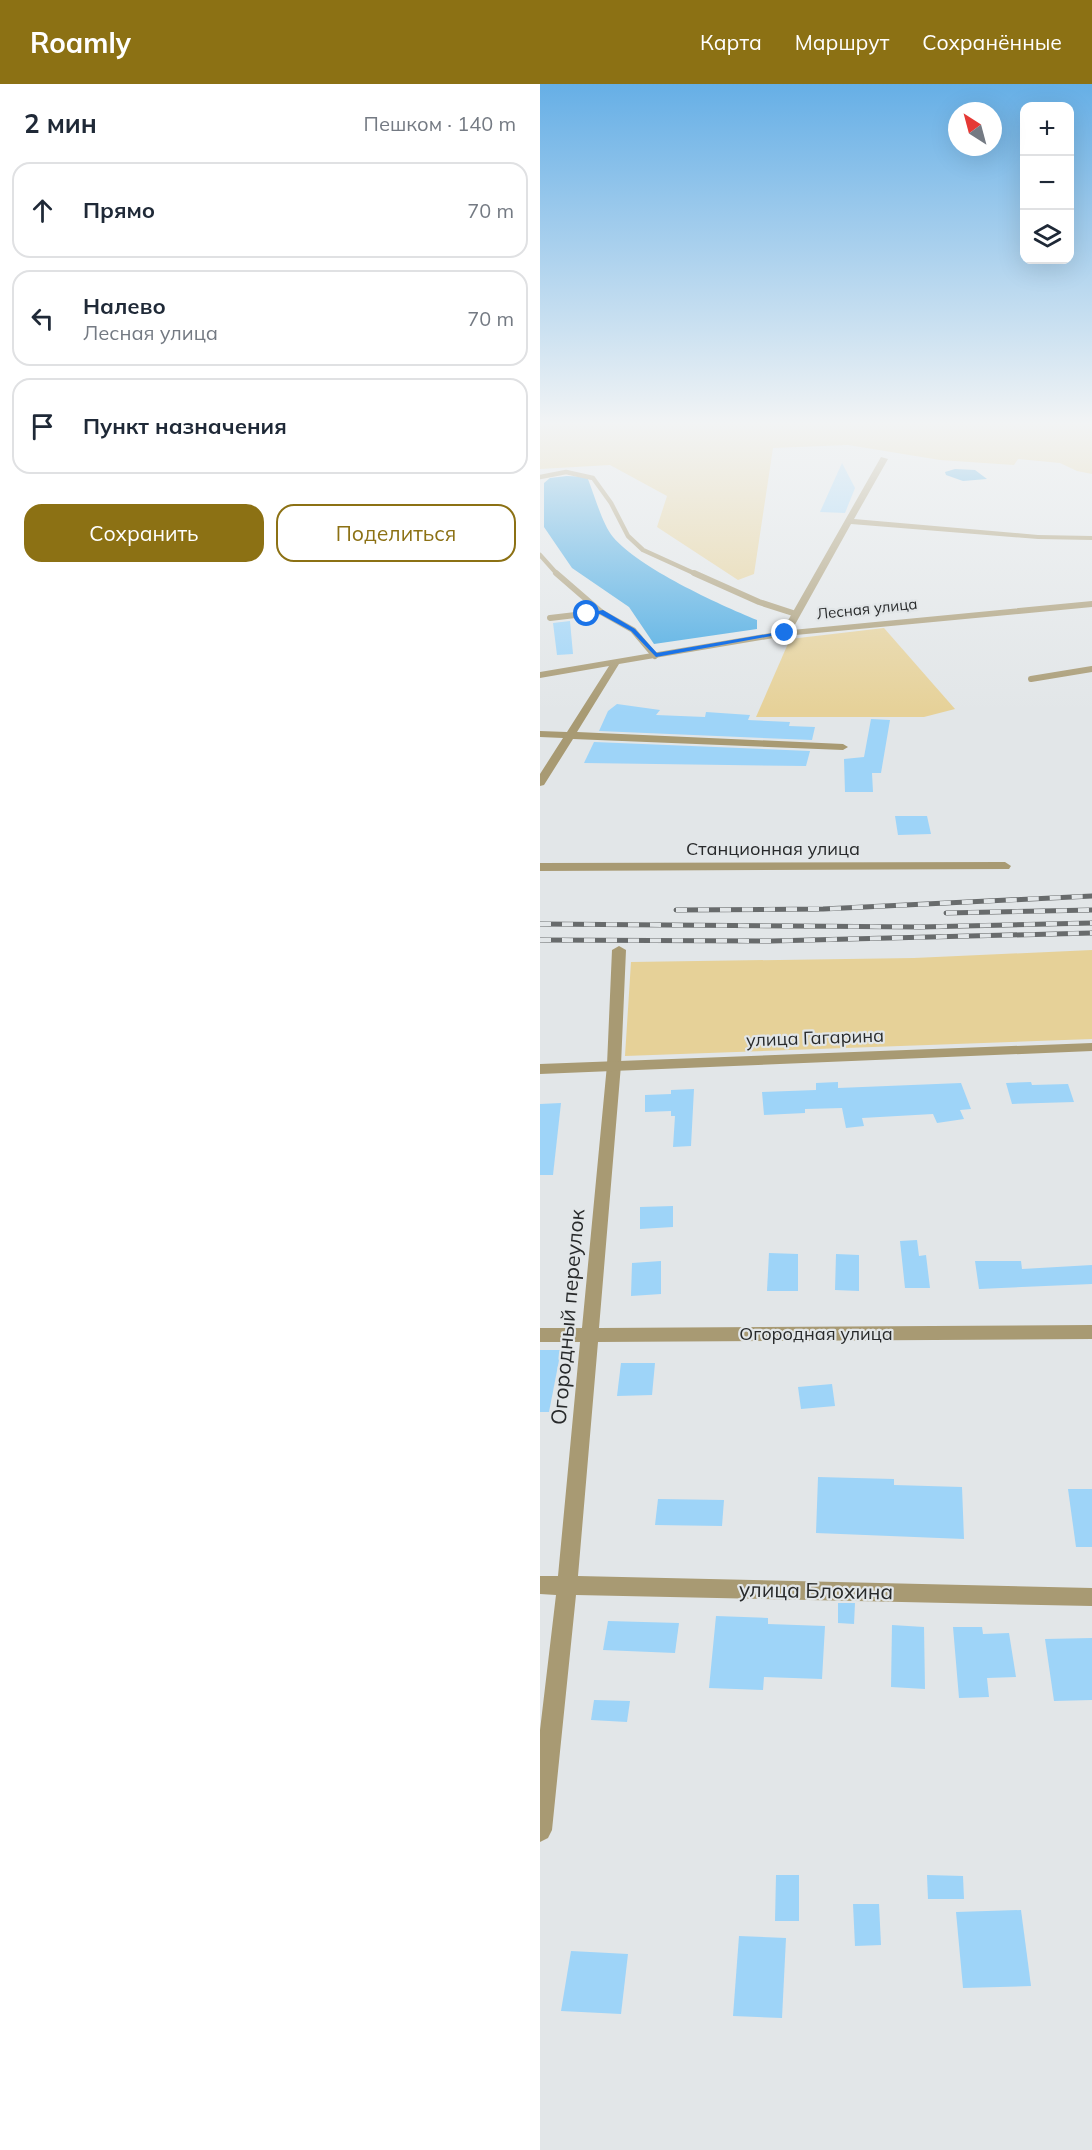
<!DOCTYPE html>
<html lang="ru">
<meta charset="utf-8">
<style>
body{margin:0;font-family:Mulish,sans-serif;background:#f6f6f7;color:#1f2937}
.controls{position:absolute;right:18px;top:18px;display:grid;overflow:hidden;border-radius:12px;box-shadow:0 6px 24px #0002}
.controls button{width:54px;height:54px;display:grid;place-items:center;padding:0;border:0;border-bottom:2px solid #e0e1e3;background:#fff;color:#1f2937;font:30px sans-serif}
.compass{position:absolute;left:408px;top:18px;width:54px;height:54px;border-radius:50%;background:#fff;box-shadow:0 6px 24px #0002;rotate:324deg}
.stop{position:absolute;width:18px;height:18px;margin:-14px;border:4px solid #1a73e8;border-radius:50%;background:#fff}
.stop.end{background:#1a73e8;border-color:#fff;box-shadow:0 2px 6px #0008}
.list{margin:0;padding:0;list-style:none}
h2{display:flex;justify-content:space-between;align-items:center;height:78px;margin:0;padding:0 24px;font-size:26px}
h2 small{font-size:20px;font-weight:400;color:#747a83}
.list li{display:grid;grid-template-columns:39px 1fr auto;gap:18px;align-items:center;box-sizing:border-box;height:96px;margin:0 12px 12px;padding:0 12px;border:2px solid #e0e1e3;border-radius:18px}
.list b{display:block;font-size:22px;white-space:nowrap}
.list p{margin:0;font-size:20px;white-space:nowrap;color:#747a83}
.list em{font-size:20px;font-style:normal;color:#747a83}
.actions{display:flex;gap:12px;padding:18px 24px}
.actions a{flex:1;padding:14px 0;border:2px solid #8c7114;border-radius:18px;text-align:center;font-size:21px;color:#8c7114}
.actions .main{background:#8c7114;color:#fff}
.icon{flex:none;width:33px;height:33px;fill:none;stroke:currentColor;stroke-width:2;stroke-linecap:round;stroke-linejoin:round}
.map{position:relative;flex:none;width:552px;height:2066px;overflow:hidden}
header{display:flex;align-items:center;gap:36px;box-sizing:border-box;height:84px;padding:0 30px;background:#8c7114;color:#fff}
header strong{font-size:28px}
nav{display:flex;gap:33px;margin-inline-start:auto;font-size:21px}
main{display:flex}
aside{flex:1;background:#fff}
.map>svg:first-child{display:block}
.green{fill:#e6d198}
.water{fill:#44a8e2}
.building{fill:#9ed4f8}
.lines{fill:none;stroke-linecap:round;stroke-linejoin:round}
.service-far1{stroke:#a89a73;stroke-width:4.5}
.service{stroke:#a89a73;stroke-width:6}
.minor{fill:#a89a73;fill-rule:evenodd}
.tertiary{fill:#a89a73;fill-rule:evenodd}
.rail-casing{stroke:#686b6c;stroke-width:5}
.rail{stroke:#e2e6e8;stroke-width:4;stroke-dasharray:11;stroke-linecap:butt}
.route{fill:#1a73e8}
.labels{text-anchor:middle;stroke-width:4.5;stroke-linejoin:round;paint-order:stroke}
.far-street-label{font-size:15px;fill:#282a2b;stroke:#e2e6e8}
.street-label{font-size:18px;fill:#282a2b;stroke:#e2e6e8}
.near-street-label{font-size:21px;fill:#282a2b;stroke:#e2e6e8}
</style>
<header>
<strong>Roamly</strong>
<nav><a>Карта</a><a>Маршрут</a><a>Сохранённые</a></nav>
</header>
<main>
<aside>
<h2>2 мин<small>Пешком · 140 m</small></h2>
<ul class="list">
<li><svg class="icon" aria-label="ahead" viewBox="0 0 24 24"><path d="M12 20V5M6 11l6-6 6 6"/></svg><div><b>Прямо</b></div><em>70 m</em></li>
<li><svg class="icon" aria-label="left" viewBox="0 0 24 24"><path d="M17 20v-9H6M10 6l-5 5 5 5"/></svg><div><b>Налево</b><p>Лесная улица</p></div><em>70 m</em></li>
<li><svg class="icon" aria-label="arrive" viewBox="0 0 24 24"><path d="M6 21V4h12l-3 4 3 4H6"/></svg><div><b>Пункт назначения</b></div></li>
</ul>
<div class="actions"><a class="main">Сохранить</a><a>Поделиться</a></div>
</aside>
<div class="map">
<svg width="552" height="2066" viewBox="0 0 552 2066">
<rect width="100%" height="100%" fill="#e2e6e8"/>
<g class="green">
<path d="M0 339H552V390L537 387 520 379 478 375 474 381 400 376 308 361 233 364 214 490 198 496 117 443 127 412 70 381 0 385Z"/>
<path d="M344 544 415 625 384 633H216L250 555Z"/>
<path d="M552 866V955L85 972 91 878 374 874Z"/>
</g>
<g class="water">
<path d="M415 385 435 386 447 395 423 397 406 391 405 388Z"/>
<path d="M27 392 47 393C54 409 62 440 73 453 99 484 178 520 217 536V545L114 560 89 523 32 484 19 465 4 443V399L10 394Z"/>
</g>
<g class="building">
<path d="M302 379 315 404 305 429 280 428Z"/>
<path d="M30 537 33 570 17 571 13 539Z"/>
<path d="M77 620 120 626 116 631 165 633 166 628 210 631 208 636 250 638 249 642 275 643 272 656 59 647 68 627Z"/>
<path d="M331 635 350 636 341 689H332L333 708H305L304 675 324 673Z"/>
<path d="M54 658 270 667 266 682 44 679Z"/>
<path d="M355 732H387L391 750 358 751Z"/>
<path d="M298 998V1004L421 999 431 1025 420 1026 424 1035 397 1039 393 1030 322 1034 324 1042 306 1044 302 1024 265 1025V1029L224 1031 222 1008 276 1006V999Z"/>
<path d="M491 998 492 1001 528 1000 534 1018 472 1020 466 999Z"/>
<path d="M154 1005 151 1062 133 1063 135 1032H131V1027L105 1028V1011L131 1010V1006Z"/>
<path d="M21 1019 13 1091H0V1020Z"/>
<path d="M133 1122V1143L100 1145V1123Z"/>
<path d="M377 1156 379 1172 386 1171 390 1204H365L360 1157Z"/>
<path d="M229 1169 258 1170V1207H227Z"/>
<path d="M296 1170 319 1171V1207L295 1206Z"/>
<path d="M121 1177V1210L91 1212 92 1179Z"/>
<path d="M435 1177H481L482 1185 552 1181V1200L439 1205Z"/>
<path d="M0 1266H21L9 1328H0Z"/>
<path d="M81 1279H115L112 1311 77 1312Z"/>
<path d="M292 1300 295 1322 261 1325 258 1303Z"/>
<path d="M278 1393 354 1395V1401L422 1403 424 1455 276 1449Z"/>
<path d="M528 1405H552V1463H536Z"/>
<path d="M118 1415 184 1416 182 1442 115 1441Z"/>
<path d="M298 1519H315L314 1540 298 1539Z"/>
<path d="M176 1532 228 1534V1540L285 1542 282 1595 224 1593 223 1606 169 1604Z"/>
<path d="M68 1537 139 1539 135 1569 63 1566Z"/>
<path d="M352 1541 384 1543 385 1605 351 1603Z"/>
<path d="M413 1543H442L443 1550 469 1549 476 1593 447 1594 449 1613 419 1614Z"/>
<path d="M552 1554V1616L514 1617 505 1555Z"/>
<path d="M54 1616 90 1617 87 1638 51 1636Z"/>
<path d="M236 1791H259V1837H235Z"/>
<path d="M387 1791 423 1792 424 1815H388Z"/>
<path d="M313 1820H339L341 1861 315 1862Z"/>
<path d="M481 1826 491 1902 423 1904 416 1828Z"/>
<path d="M199 1852 246 1854 242 1934 193 1932Z"/>
<path d="M31 1867 88 1870 81 1930 21 1927Z"/>
</g>
<g class="lines">
<g class="service-far1">
<path d="M0 393 26 388 53 394 71 419 88 452 103 466 158 491"/>
<path d="M0 471 18 491"/>
</g>
<g class="service">
<path d="M16 489 61 528 93 546 115 572"/>
<path d="M154 489 219 518 256 530"/>
<path d="M10 534 61 528"/>
<path d="M491 595 552 585"/>
</g>
<g class="minor">
<path d="M341 373 348 375 314 435 498 451 552 452V456L498 455 311 440 252 546 552 517V523L245 552 79 580 37 648 303 660 308 663 303 666 33 655 4 701 0 702V690L23 654 0 653V647L27 648 69 582 0 594V588L242 547Z"/>
<path d="M465 778 471 782 469 785 0 787V779Z"/>
<path d="M79 862 86 866 81 981 59 1244 552 1241V1255L58 1258 38 1492 552 1504V1522L36 1511 12 1746 8 1754 0 1758V1646L16 1511 0 1510V1492H18L40 1258H0V1244H42L67 981 72 866Z"/>
</g>
<path class="tertiary" d="M552 959V967L0 990V980Z"/>
<defs>
<g id="rail">
<path d="M136 826 283 825 552 812"/>
<path d="M406 829 552 826"/>
<path d="M0 840 380 843 552 839"/>
<path d="M0 856 231 857 552 849"/>
</g>
</defs>
<use href="#rail" class="rail-casing"/>
<use href="#rail" class="rail"/>
</g>
<linearGradient id="sky" x2="0" y2="1"><stop stop-color="#66afe6"/><stop offset="0.54" stop-color="#f2f4f5"/><stop offset="1" stop-color="#f2f4f5" stop-opacity="0"/></linearGradient>
<rect width="552" height="628" fill="url(#sky)"/>
<path class="route" d="M63 526 95 545 117 569 245 547 248 549 116 573 91 547 60 530H44Z"/>
<g class="labels">
<g class="far-street-label">
<text transform="translate(327 525) rotate(-6)" y="5">Лесная улица</text>
</g>
<g class="street-label">
<text x="233" y="771">Станционная улица</text>
<text transform="translate(275 954) rotate(-2)" y="6">улица Гагарина</text>
<text x="276" y="1256">Огородная улица</text>
</g>
<g class="near-street-label">
<text transform="translate(28 1233) rotate(-85)" y="7">Огородный переулок</text>
<text transform="translate(276 1507) rotate(1)" y="7">улица Блохина</text>
</g>
</g>
</svg>
<div class="controls">
<button>+</button>
<button>−</button>
<button><svg class="icon" aria-label="layers" viewBox="0 0 24 24"><path d="M12 4l9 5-9 5-9-5zM3 14l9 5 9-5"/></svg></button>
</div>
<svg class="compass" viewBox="-18 -18 36 36"><path d="M0-13l5 13h-10z" fill="#e53935"/><path d="M0 13l5-13h-10z" fill="#747a83"/></svg>
<div class="stop" style="left:47px;top:530px"></div>
<div class="stop end" style="left:245px;top:549px"></div>
</div>
</main>
